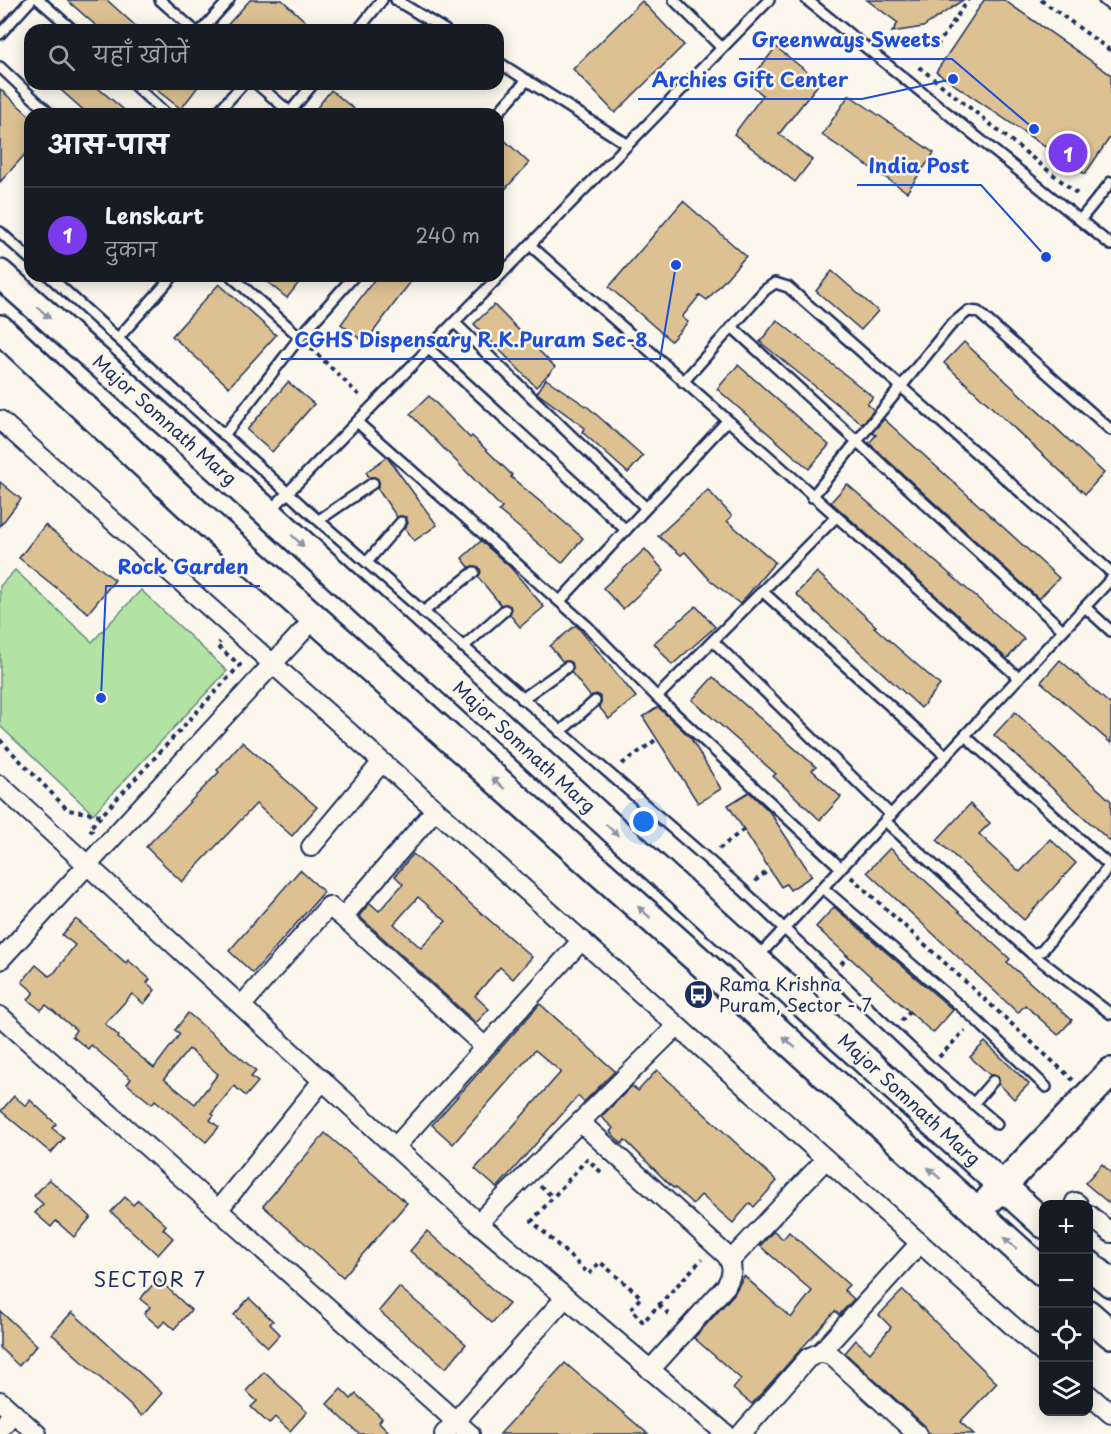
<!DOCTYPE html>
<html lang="hi">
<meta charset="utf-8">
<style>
body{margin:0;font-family:"Playpen Sans","Playpen Sans Deva",sans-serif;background:#20242c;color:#f1f3f6}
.controls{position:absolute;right:18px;bottom:18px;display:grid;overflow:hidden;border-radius:12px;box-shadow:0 3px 15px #0003}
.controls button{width:54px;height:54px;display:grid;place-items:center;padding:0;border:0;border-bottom:2px solid #363941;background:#171b24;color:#f1f3f6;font:30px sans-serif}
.you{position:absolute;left:644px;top:822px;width:21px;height:21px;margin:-15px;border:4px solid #fff;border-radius:50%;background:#1a73e8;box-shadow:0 0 0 9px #1a73e833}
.badge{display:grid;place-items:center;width:39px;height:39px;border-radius:50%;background:#7c3aed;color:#fff;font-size:20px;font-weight:700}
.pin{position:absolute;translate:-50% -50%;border:3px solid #fff;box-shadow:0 2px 6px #0006}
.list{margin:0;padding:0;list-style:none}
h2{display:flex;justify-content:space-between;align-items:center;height:78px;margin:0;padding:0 24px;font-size:26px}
h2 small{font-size:20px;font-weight:400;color:#9ea1a6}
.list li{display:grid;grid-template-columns:39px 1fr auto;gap:18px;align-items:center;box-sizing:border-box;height:96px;padding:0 24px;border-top:2px solid #363941}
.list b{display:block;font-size:22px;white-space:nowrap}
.list p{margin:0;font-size:20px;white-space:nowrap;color:#9ea1a6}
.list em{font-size:20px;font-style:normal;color:#9ea1a6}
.icon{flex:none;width:33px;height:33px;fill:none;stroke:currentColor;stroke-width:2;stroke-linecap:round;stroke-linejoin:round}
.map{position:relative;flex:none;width:1111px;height:1434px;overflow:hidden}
.search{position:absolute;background:#171b24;box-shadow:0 3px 15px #0003;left:24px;top:24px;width:480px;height:66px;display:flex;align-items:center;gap:15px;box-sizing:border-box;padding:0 21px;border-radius:18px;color:#9ea1a6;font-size:22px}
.panel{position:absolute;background:#171b24;box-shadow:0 3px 15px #0003;left:24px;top:108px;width:480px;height:174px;border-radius:18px}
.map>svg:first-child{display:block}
.green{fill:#b2e3a3;stroke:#668980;stroke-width:1.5}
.building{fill:#ddc192;stroke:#1b2f5e;stroke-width:1.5;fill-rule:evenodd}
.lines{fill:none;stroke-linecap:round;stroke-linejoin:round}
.lane-casing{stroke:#1b2f5e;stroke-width:14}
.street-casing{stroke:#1b2f5e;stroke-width:22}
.secondary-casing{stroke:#1b2f5e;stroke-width:32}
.path{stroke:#1b2f5e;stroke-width:4;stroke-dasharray:4.5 4.5;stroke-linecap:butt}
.lane{stroke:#fbf7ec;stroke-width:9}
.street{stroke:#fbf7ec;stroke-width:18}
.secondary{stroke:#fbf7ec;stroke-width:27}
.oneway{fill:#8b93a5}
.labels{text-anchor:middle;stroke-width:5;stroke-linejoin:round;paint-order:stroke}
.street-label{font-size:18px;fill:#1b2f5e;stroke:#fbf7ec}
.poi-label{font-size:18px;fill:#1b2f5e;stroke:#fbf7ec;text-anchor:start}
.neighbourhood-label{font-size:20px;letter-spacing:1.5px;fill:#1b2f5e;stroke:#fbf7ec}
.leader{fill:none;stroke:#1d4ed8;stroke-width:2}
.callout-dot{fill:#1d4ed8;stroke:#fbf7ec;stroke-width:2}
.callout-label{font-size:20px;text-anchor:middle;font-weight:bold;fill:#1d4ed8;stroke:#fbf7ec;stroke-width:5;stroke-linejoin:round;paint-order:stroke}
</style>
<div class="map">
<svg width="1111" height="1434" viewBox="0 0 1111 1434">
<rect width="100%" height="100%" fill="#fbf7ec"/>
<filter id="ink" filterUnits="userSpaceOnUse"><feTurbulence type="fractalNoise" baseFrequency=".0167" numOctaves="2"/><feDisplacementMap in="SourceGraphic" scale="12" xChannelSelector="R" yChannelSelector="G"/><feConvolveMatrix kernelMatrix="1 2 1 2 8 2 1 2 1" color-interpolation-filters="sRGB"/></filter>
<g filter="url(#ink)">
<path class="green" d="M15 570 92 642 141 590 227 671 93 814 0 726V586Z"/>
<g class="building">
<path d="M67 0H107L140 30H101Z"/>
<path d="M250 0H282L315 30H223Z"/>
<path d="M867 0H963L923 27 892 32 898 23Z"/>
<path d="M984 0H1004L1111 75V136L1085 174 936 72Z"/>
<path d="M642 1 684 45 615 113 573 69Z"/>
<path d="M776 47 820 82 779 134 812 160 795 182 734 134 763 95 748 83Z"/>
<path d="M54 84H93L129 114H88Z"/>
<path d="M149 84H200L181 109Z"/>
<path d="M0 89 30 116V149L0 182Z"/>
<path d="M331 90 360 114H312Z"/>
<path d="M849 95 934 153 907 192 822 135Z"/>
<path d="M498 134 529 163 498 197Z"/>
<path d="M683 201 746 256 707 300 700 295 682 317 688 322 671 341 609 287Z"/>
<path d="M832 271 878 311 861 330 816 291Z"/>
<path d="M260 276H304L287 298Z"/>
<path d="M377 276H415L365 343 341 324Z"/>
<path d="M219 284 276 335 229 387 172 336Z"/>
<path d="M494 305 555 367 536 387 474 324Z"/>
<path d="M777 320 873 397 867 404 874 410 862 424 760 342Z"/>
<path d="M964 342 1104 473 1085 494 944 363Z"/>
<path d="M738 365 829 445 809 469 717 389Z"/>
<path d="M546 379 589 408 643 456 628 473 582 432 585 428 537 393Z"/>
<path d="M288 382 314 404 272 452 247 430Z"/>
<path d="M429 396 470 438 472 436 512 475 511 477 583 538 562 563 499 511 502 508 410 414Z"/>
<path d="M884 419 1059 578 1039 599 869 443 876 435 872 433Z"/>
<path d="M387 457 437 525 414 541 405 528 408 523 406 517H397L377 488 378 479 369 477 366 472Z"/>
<path d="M0 482 21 499 0 526Z"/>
<path d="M847 484 1024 639 1007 659 831 502Z"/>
<path d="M708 490 732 516 727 521 775 562 740 604 710 580 685 552 681 555 658 536Z"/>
<path d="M45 525 115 580 88 613 19 558Z"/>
<path d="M481 541 511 568 544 607 520 627 510 615V606L501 605 478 577 481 572 479 567H469L462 558Z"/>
<path d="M645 549 664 571 623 609 603 588Z"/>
<path d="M817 572 876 626 874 627 940 685 921 708 796 594Z"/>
<path d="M696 606 715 627 672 665 654 643Z"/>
<path d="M576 625 636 697 609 719 599 707 600 697 597 694 590 696 571 672 572 663 563 662 550 646Z"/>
<path d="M1060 660 1111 705V743L1041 682Z"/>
<path d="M713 677 816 767 812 770 841 797 820 820 773 776 776 774 692 700Z"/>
<path d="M658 707 690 737 721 789 698 803 643 717Z"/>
<path d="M1015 712 1111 801V842L994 735Z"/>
<path d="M242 742 317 807 292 836 256 804 182 882 146 847 219 772 217 770Z"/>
<path d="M749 792 769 811 812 876 790 890 786 884 781 887 728 805Z"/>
<path d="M970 804 990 823 979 834 1020 872 1050 839 1076 863 1024 920 937 840Z"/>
<path d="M890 848 1010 959 1007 962 1072 1020 1058 1035 1025 1005 1018 1013 867 872Z"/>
<path d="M413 854 532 957 513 979 500 967 475 996 489 1009 476 1023 359 916 370 903 379 911 403 884 395 876ZM418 897 446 921 421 948 394 924Z"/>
<path d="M300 870 324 892 253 973 229 951Z"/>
<path d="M834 907 953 1010 933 1033 816 927Z"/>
<path d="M76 919 126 963 128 960 150 979 147 983 155 990 144 1004 132 994 105 1024 119 1036 118 1038 154 1068 180 1034 175 1030 188 1013 256 1071 251 1077 258 1082 246 1096 234 1086 212 1113 214 1115 210 1120 219 1127 206 1142 155 1100 152 1104 127 1084 131 1079 91 1045 88 1049 72 1036 76 1030 46 1005 41 1010 28 1000 34 992 22 982 36 965 49 976 55 972 75 945 62 935ZM189 1049 218 1074 195 1104 164 1079Z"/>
<path d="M540 1004 615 1071 584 1102 578 1096 497 1188 475 1169 561 1072 535 1050 453 1144 432 1125Z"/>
<path d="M985 1042 1029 1084 1014 1099 999 1084 998 1076 990 1075 970 1057Z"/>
<path d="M657 1070 777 1181 754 1207 750 1203 733 1223 701 1195 693 1204 674 1187 673 1188 625 1140 622 1144 610 1132 613 1128 601 1117 632 1086 638 1091Z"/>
<path d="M14 1096 26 1106 30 1100 56 1124 52 1128 64 1138 51 1153 1 1111Z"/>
<path d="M325 1133 407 1203 343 1277 263 1206Z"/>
<path d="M1102 1164 1111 1173V1205L1085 1183Z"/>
<path d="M49 1179 91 1217 74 1237 56 1221 51 1227 35 1213 43 1204 34 1196Z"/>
<path d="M125 1197 133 1205 138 1200 166 1225 163 1229 173 1238 158 1255 111 1212Z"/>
<path d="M427 1231 509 1304 492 1323 410 1251Z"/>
<path d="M774 1231 783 1239 789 1232 849 1285 844 1290 854 1299 839 1315 835 1311 752 1404 733 1389 741 1379 694 1338 734 1294 744 1276 791 1318 812 1291 760 1246Z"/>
<path d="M158 1279 191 1310 174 1329 165 1321 159 1327 144 1314 150 1307 140 1299Z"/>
<path d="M399 1287 466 1344 446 1368 379 1311Z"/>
<path d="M903 1290 997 1383 960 1422 974 1434H928L925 1426 845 1353 856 1340 870 1353 891 1327 879 1315Z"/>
<path d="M249 1298 273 1321 270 1324 280 1334 268 1347 234 1315Z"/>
<path d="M0 1311 37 1345 19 1366 0 1348Z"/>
<path d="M72 1312 162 1393 142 1416 52 1334Z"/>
<path d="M565 1363 648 1434H500Z"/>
<path d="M264 1372 307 1412 290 1431 275 1417 269 1424 251 1407 257 1401 246 1391Z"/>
<path d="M341 1389 351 1399 356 1394 382 1418 379 1422 391 1434H359L327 1404Z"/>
</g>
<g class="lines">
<defs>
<g id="lane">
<path d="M39 0 73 30"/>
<path d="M160 0 194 30"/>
<path d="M396 0 445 30"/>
<path d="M674 0 722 48"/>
<path d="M807 0 1111 245"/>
<path d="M1104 0 1111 5"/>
<path d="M202 30 229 0"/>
<path d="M358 30 382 0"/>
<path d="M0 34 31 0"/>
<path d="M498 62 627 144"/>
<path d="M0 67 50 114"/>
<path d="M133 84 166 114"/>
<path d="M257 84 292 114"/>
<path d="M290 112 313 84"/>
<path d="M216 114 243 84"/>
<path d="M497 114 527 80"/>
<path d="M1080 220 1111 182"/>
<path d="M0 232 30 259"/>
<path d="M531 246 1019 678"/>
<path d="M49 276 310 513 743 890 931 1067 997 1124"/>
<path d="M231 276 300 337"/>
<path d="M455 323 646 508"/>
<path d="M732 327 1063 630"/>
<path d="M118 338 173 276"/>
<path d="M429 349 626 530"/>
<path d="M683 382 765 290 775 283 788 287 1111 572"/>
<path d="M357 422 586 625 657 697 841 868"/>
<path d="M225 434 300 337 354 276"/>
<path d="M812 497 950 326 968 311 978 312 1111 430"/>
<path d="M269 512 769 0"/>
<path d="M319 520 373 483"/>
<path d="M367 562 401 522"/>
<path d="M762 591 946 756"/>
<path d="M560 601 727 421"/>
<path d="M1085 607 1111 631"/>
<path d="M423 612 474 572"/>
<path d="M713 641 891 815"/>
<path d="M463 647 505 610"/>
<path d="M657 697 836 517"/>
<path d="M522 699 567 667"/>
<path d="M560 732 595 701"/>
<path d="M965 736 1111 867"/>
<path d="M885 821 1032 954 1111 1014"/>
<path d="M823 888 975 1019 1046 1087"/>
<path d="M1032 954 1042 951 1110 865"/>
<path d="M756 959 1111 579"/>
<path d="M973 1104 993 1081"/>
</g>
<g id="street">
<path d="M0 420 1044 1354"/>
<path d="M0 785 478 1223 726 1434"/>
<path d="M435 810 343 917 484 1046"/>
<path d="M311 847 382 762"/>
<path d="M0 960 314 619"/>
<path d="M242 1005 329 906 347 921"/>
<path d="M0 1016 470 1434"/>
<path d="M580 1122 726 1255C734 1267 733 1273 726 1286L650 1370"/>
<path d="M396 1146 582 940"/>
<path d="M1075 1202 1078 1204"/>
<path d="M218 1210 323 1080"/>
<path d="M1088 1214 1111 1233"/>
<path d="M478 1223 677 1026"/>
<path d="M730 1261 826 1159"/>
<path d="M821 1352 920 1243"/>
<path d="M1088 1394 1111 1414"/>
<path d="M0 1401 37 1434"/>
<path d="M0 1429 13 1413"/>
<path d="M444 1434 565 1298"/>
<path d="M741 1434 808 1358 821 1352 832 1356 917 1434"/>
</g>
<g id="secondary">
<path id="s1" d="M0 274 268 513 1044 1224"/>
<path d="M0 329 190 507 742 999 1044 1273"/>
<path d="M990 1199 1111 1072"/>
<path d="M1088 1264 1111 1283"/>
<path d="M1088 1314 1111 1334"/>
</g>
</defs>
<use href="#lane" class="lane-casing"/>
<use href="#street" class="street-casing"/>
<use href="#secondary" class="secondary-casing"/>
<g class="path">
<path d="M1041 0 1111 51"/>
<path d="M937 46 968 0"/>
<path d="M919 67 1080 196"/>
<path d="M311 348 361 397"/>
<path d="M0 740 68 810 101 815"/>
<path d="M622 764 657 739"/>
<path d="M93 832 89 829 240 665 217 646 220 642"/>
<path d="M719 849 744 829"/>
<path d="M851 877 1073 1080"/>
<path d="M755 881 770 869"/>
<path d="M841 964 848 955"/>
<path d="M901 1021 910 1011"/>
<path d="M939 1057 965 1030"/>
<path d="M601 1172 587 1159 532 1221 589 1274 600 1262 641 1297 631 1309 643 1322 702 1259"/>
<path d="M540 1186 553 1197"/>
<path d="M659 1305 672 1317"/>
</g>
<use href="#lane" class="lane"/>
<use href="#street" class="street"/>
<use href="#secondary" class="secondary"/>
</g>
<defs><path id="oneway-solid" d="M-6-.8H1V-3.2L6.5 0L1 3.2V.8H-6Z" transform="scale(1.5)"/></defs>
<g class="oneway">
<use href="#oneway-solid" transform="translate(44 313) rotate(42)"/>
<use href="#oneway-solid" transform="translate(298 541) rotate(43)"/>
<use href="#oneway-solid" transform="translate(498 783) rotate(-138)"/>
<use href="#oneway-solid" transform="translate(612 830) rotate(43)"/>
<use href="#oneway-solid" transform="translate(644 912) rotate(-138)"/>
<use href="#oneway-solid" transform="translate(789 1042) rotate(-138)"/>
<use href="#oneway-solid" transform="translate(934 1173) rotate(-138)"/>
<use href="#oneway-solid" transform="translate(1010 1243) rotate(-138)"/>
</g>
</g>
<defs>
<symbol id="bus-disc" viewBox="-11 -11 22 22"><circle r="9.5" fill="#1b2f5e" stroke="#fbf7ec"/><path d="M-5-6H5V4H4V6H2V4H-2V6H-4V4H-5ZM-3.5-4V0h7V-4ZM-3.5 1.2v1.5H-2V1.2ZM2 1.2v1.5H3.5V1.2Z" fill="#fff"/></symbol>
</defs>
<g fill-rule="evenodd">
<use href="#bus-disc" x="682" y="978" width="33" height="33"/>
</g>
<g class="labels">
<g class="street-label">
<text dy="6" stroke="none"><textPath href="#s1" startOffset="220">Major Somnath Marg</textPath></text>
<text dy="6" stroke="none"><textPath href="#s1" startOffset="706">Major Somnath Marg</textPath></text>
<text dy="6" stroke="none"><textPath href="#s1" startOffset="1228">Major Somnath Marg</textPath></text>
</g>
<g class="poi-label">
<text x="719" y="991">Rama Krishna<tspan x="719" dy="21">Puram, Sector - 7</tspan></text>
</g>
<g class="neighbourhood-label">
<text x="150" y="1287">SECTOR 7</text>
</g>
</g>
<path class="leader" d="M1034 129L952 59H739M953 79L862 99H638M1046 257L981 185H857M676 265L660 359H281M101 698L106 586H260"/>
<g class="callout-dot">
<circle cx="1034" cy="129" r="6"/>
<circle cx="953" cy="79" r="6"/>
<circle cx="1046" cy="257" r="6"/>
<circle cx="676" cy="265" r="6"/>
<circle cx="101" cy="698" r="6"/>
</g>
<g class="callout-label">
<text x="846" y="47">Greenways Sweets</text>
<text x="750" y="87">Archies Gift Center</text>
<text x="919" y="173">India Post</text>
<text x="471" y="347">CGHS Dispensary R.K.Puram Sec-8</text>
<text x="183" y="574">Rock Garden</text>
</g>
</svg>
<div class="controls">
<button>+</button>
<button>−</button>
<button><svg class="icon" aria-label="locate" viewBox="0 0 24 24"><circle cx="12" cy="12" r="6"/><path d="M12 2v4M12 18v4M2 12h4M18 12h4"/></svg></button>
<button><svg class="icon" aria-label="layers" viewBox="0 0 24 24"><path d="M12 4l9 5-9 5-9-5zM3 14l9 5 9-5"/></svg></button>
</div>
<div class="you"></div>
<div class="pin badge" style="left:1068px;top:153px">1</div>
<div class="search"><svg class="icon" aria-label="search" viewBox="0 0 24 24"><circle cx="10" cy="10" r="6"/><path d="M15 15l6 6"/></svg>यहाँ खोजें</div>
<section class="panel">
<h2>आस-पास<small></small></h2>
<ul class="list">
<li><span class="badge">1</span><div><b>Lenskart</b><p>दुकान</p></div><em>240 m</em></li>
</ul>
</section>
</div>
